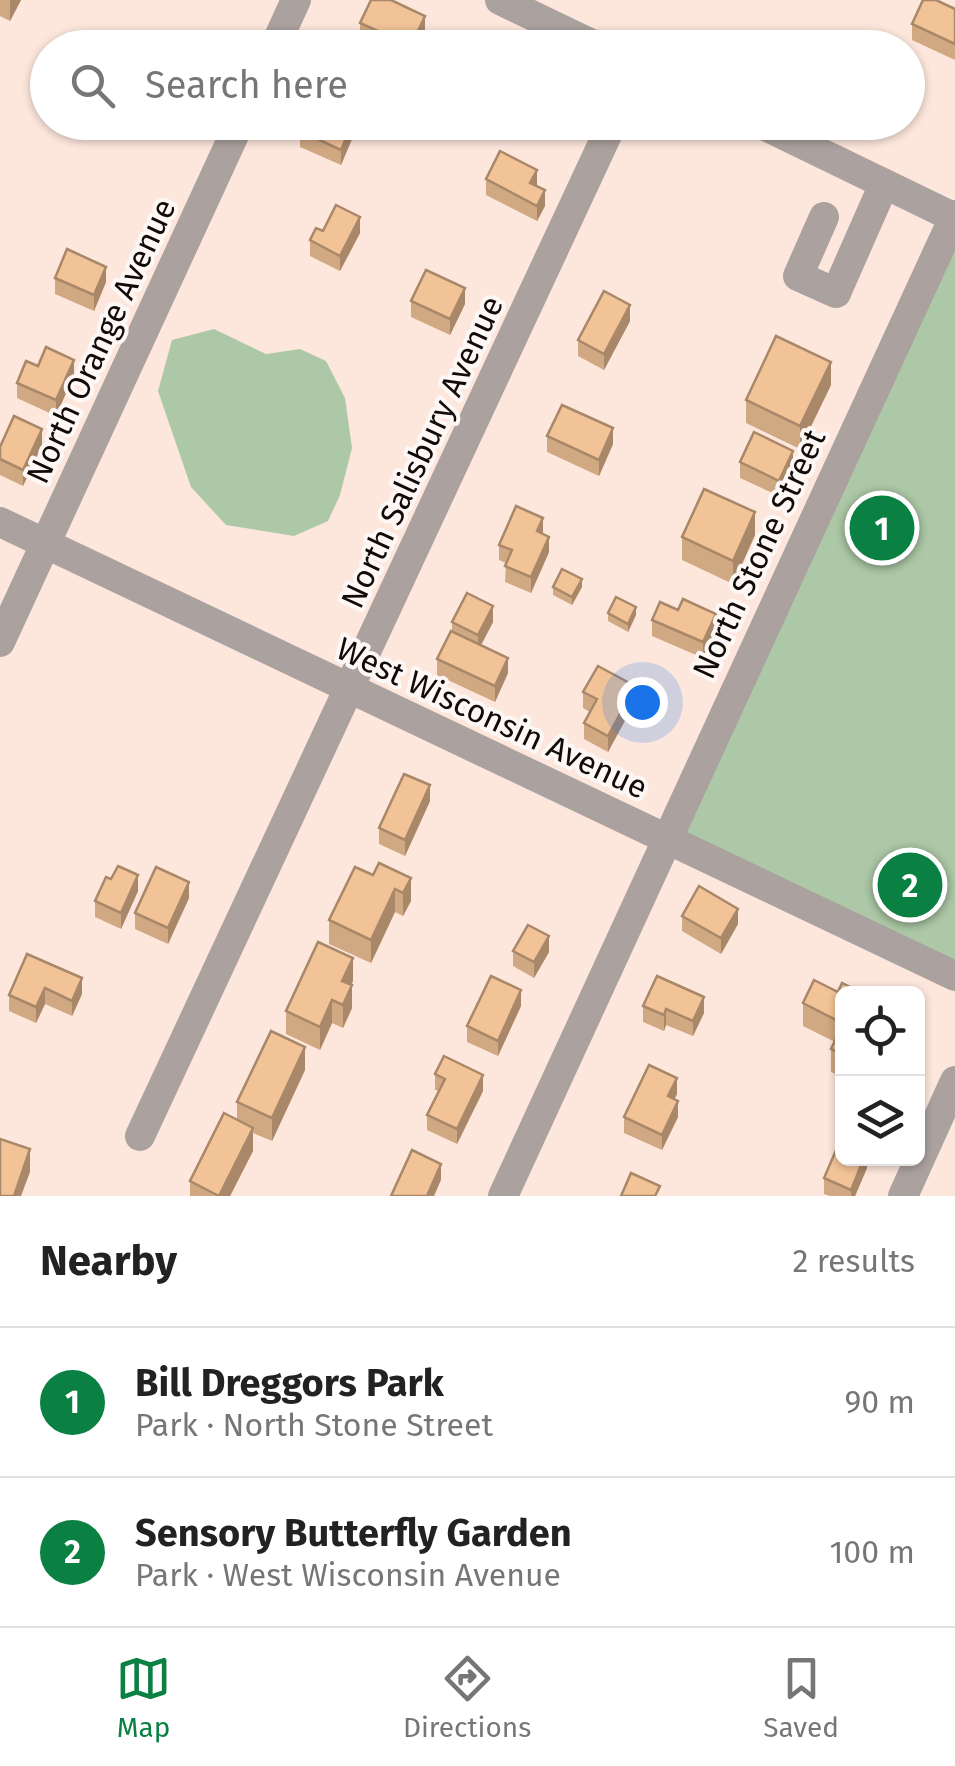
<!DOCTYPE html>
<meta charset="utf-8">
<style>
body{margin:0;font-family:"Fira Sans",sans-serif;background:#f6f6f6;color:#222}
.controls{position:absolute;right:30px;bottom:30px;display:grid;overflow:hidden;border-radius:15px;box-shadow:0 2px 8px #0004}
.controls button{width:90px;height:90px;display:grid;place-items:center;padding:0;border:0;border-bottom:2px solid #e0e0e0;background:#fff;color:#222;font:50px sans-serif}
.you{position:absolute;left:642px;top:702px;width:35px;height:35px;margin:-25px;border:8px solid #fff;border-radius:50%;background:#1a73e8;box-shadow:0 0 0 15px #1a73e833}
.badge{display:grid;place-items:center;width:65px;height:65px;border-radius:50%;background:#0b8043;color:#fff;font-size:32px;font-weight:700}
.pin{position:absolute;translate:-50% -50%;border:5px solid #fff;box-shadow:0 2px 10px #0006}
.list{margin:0;padding:0;list-style:none}
h2{display:flex;justify-content:space-between;align-items:center;height:130px;margin:0;padding:0 40px;font-size:42px}
h2 small{font-size:32px;font-weight:400;color:#767676}
.list li{display:grid;grid-template-columns:65px 1fr auto;gap:30px;align-items:center;box-sizing:border-box;height:150px;padding:0 40px;border-top:2px solid #e0e0e0}
.list b{display:block;font-size:38px;white-space:nowrap}
.list p{margin:0;font-size:32px;white-space:nowrap;color:#767676}
.list em{font-size:32px;font-style:normal;color:#767676}
.icon{flex:none;width:55px;height:55px;fill:none;stroke:currentColor;stroke-width:2;stroke-linecap:round;stroke-linejoin:round}
.map{position:relative;flex:none;width:955px;height:1196px;overflow:hidden}
.search{position:absolute;background:#fff;box-shadow:0 2px 8px #0004;left:30px;right:30px;top:30px;height:110px;display:flex;align-items:center;gap:25px;box-sizing:border-box;padding:0 35px;border-radius:55px;color:#767676;font-size:38px}
.sheet{height:430px;background:#fff}
nav{display:flex;justify-content:space-around;align-items:center;box-sizing:border-box;height:140px;border-top:2px solid #e0e0e0;background:#fff;font-size:28px;color:#767676}
nav a{display:grid;justify-items:center;gap:5px}
nav .on{color:#0b8043}
.map>svg:first-child{display:block}
.green{fill:#acc8a6}
.lines{fill:none;stroke-linecap:round;stroke-linejoin:round}
.minor{stroke:#aba19e;stroke-width:30}
.wall{fill:#d0a882}
.shaded-wall{fill:#a9886a}
.building{fill:#f2c397;stroke:#a9886a;stroke-width:2.5}
.labels{text-anchor:middle;stroke-width:8;stroke-linejoin:round;paint-order:stroke}
.street-label{font-size:32px;fill:#110a07;stroke:#fdf8f6}
</style>
<div class="map">
<svg width="955" height="1196" viewBox="0 0 955 1196">
<rect width="100%" height="100%" fill="#fde7dd"/>
<g class="green">
<path d="M955 218V976L665 839Z"/>
<path d="M214 329 266 354 300 349 326 361 345 398 352 448 340 495 328 521 294 536 226 525 191 487 158 391 172 340Z"/>
</g>
<g class="lines">
<g class="minor">
<path d="M500 0 600 48"/>
<path d="M274 48 296 0"/>
<path d="M757 122 955 218"/>
<path d="M824 217 798 276 836 293 884 184"/>
<path d="M0 522 955 976"/>
<path d="M0 642 240 122"/>
<path d="M140 1136 613 122"/>
<path d="M503 1196 955 215"/>
<path d="M903 1196 955 1081"/>
</g>
</g>
<g class="wall">
<path d="M0 0H21L10 21 0 16Z"/>
<path d="M955 9V60L912 40V24Z"/>
<path d="M360 23 425 31 417 48H380L360 38Z"/>
<path d="M150 122H181L175 135Z"/>
<path d="M841 122H861L857 131Z"/>
<path d="M300 131 352 139 341 165 300 147Z"/>
<path d="M486 179 537 186 545 206 537 221 486 195Z"/>
<path d="M323 231 360 233 340 271 310 256V240Z"/>
<path d="M55 278 106 282 94 311 55 294Z"/>
<path d="M411 301 465 304 450 335 411 317Z"/>
<path d="M630 321 604 370 578 356V340Z"/>
<path d="M38 366 74 375 56 416 17 398V383Z"/>
<path d="M831 385 800 449 746 423V400Z"/>
<path d="M547 436 613 444 599 476 547 452Z"/>
<path d="M42 445 23 486 0 475V447Z"/>
<path d="M740 462 793 467 779 496 740 478Z"/>
<path d="M543 534 549 552 531 593 505 582 506 563 499 560V545Z"/>
<path d="M755 535 733 584 682 560V537Z"/>
<path d="M553 587H582L572 605 553 595Z"/>
<path d="M678 610 716 629 703 658 652 636V620Z"/>
<path d="M608 613 636 615 628 632 608 621Z"/>
<path d="M452 622H493L481 645 508 673 495 702 437 675V659L452 631Z"/>
<path d="M583 692 635 702 608 752 584 739V723L590 712 583 708Z"/>
<path d="M430 801 405 856 379 844V828Z"/>
<path d="M379 863 411 901 403 916 395 912 371 963 329 944V920L373 875Z"/>
<path d="M138 891 121 929 95 917V901Z"/>
<path d="M189 898 168 944 135 929V913Z"/>
<path d="M682 916 738 924 721 954 682 931Z"/>
<path d="M513 951 549 952 534 978 513 966Z"/>
<path d="M27 954 82 994 72 1016 45 1004 36 1023 9 1011V995Z"/>
<path d="M353 981 351 985 352 1008 343 1028 332 1023 320 1050 286 1034V1011Z"/>
<path d="M838 992 842 994V1077L831 1072V1049L835 1042 803 1026V1003Z"/>
<path d="M521 1006 498 1056 467 1042V1026Z"/>
<path d="M643 1006 704 1013 693 1036 666 1025 664 1031 643 1022Z"/>
<path d="M305 1070 272 1141 253 1133V1151L230 1196H190V1181L237 1120V1102Z"/>
<path d="M435 1074 483 1091 457 1144 427 1130V1115L439 1091 435 1090Z"/>
<path d="M677 1094 674 1099 678 1117 662 1150 624 1133V1117Z"/>
<path d="M867 1158V1168L855 1196H830L824 1194V1178Z"/>
</g>
<g class="shaded-wall">
<path d="M10 0H21L10 21Z"/>
<path d="M425 16V31L417 48H411Z"/>
<path d="M175 122H181L175 135Z"/>
<path d="M352 124V139L341 165V150Z"/>
<path d="M537 170V186L530 183Z"/>
<path d="M545 190V206L537 221V206Z"/>
<path d="M360 217V233L340 271V256Z"/>
<path d="M106 267V282L94 311V295Z"/>
<path d="M465 288V304L450 335V319Z"/>
<path d="M630 305V321L604 370V354Z"/>
<path d="M74 360V375L56 416V400Z"/>
<path d="M831 362V385L800 449V426Z"/>
<path d="M613 428V444L599 476V460Z"/>
<path d="M42 429V445L23 486V470Z"/>
<path d="M793 451V467L779 496V481Z"/>
<path d="M755 512V535L733 584V561Z"/>
<path d="M543 518V533L537 531Z"/>
<path d="M549 537V552L531 593V577Z"/>
<path d="M582 579V587L572 605V597Z"/>
<path d="M493 606V622L478 651V635Z"/>
<path d="M636 607V615L628 632V624Z"/>
<path d="M716 614V629L703 658V642Z"/>
<path d="M508 658V673L495 702V686Z"/>
<path d="M635 686V702L608 752V736Z"/>
<path d="M430 785V801L405 856V840Z"/>
<path d="M138 875V891L121 929V913Z"/>
<path d="M411 878V901L403 916V893Z"/>
<path d="M189 882V898L168 944V928Z"/>
<path d="M395 889V912L371 963V940Z"/>
<path d="M738 909V924L721 954V938Z"/>
<path d="M549 936V952L534 978V962Z"/>
<path d="M353 958V981L342 1004V981Z"/>
<path d="M82 978V994L72 1016V1001Z"/>
<path d="M352 985V1008L343 1028V1005Z"/>
<path d="M45 988V1004L36 1023V1007Z"/>
<path d="M521 990V1006L498 1056V1041Z"/>
<path d="M704 997V1013L693 1036V1021Z"/>
<path d="M332 1000V1023L320 1050V1027Z"/>
<path d="M666 1009V1025L664 1031V1015Z"/>
<path d="M305 1047V1070L272 1141V1118Z"/>
<path d="M483 1075V1091L457 1144V1129Z"/>
<path d="M677 1078V1094L668 1112V1096Z"/>
<path d="M678 1101V1117L662 1150V1135Z"/>
<path d="M253 1128V1151L230 1196H219Z"/>
<path d="M30 1149V1172L21 1196H14Z"/>
<path d="M864 1158H867V1168L855 1196H851V1190Z"/>
<path d="M441 1164V1180L434 1196H427Z"/>
</g>
<g class="building">
<path d="M371 0H391L425 16 411 46 360 23Z"/>
<path d="M923 0H936L955 9V44L912 24Z"/>
<path d="M859 41 874 48H856Z"/>
<path d="M303 122H349L352 124 341 150 300 131Z"/>
<path d="M500 151 537 170 530 183 545 190 537 206 486 179Z"/>
<path d="M336 205 360 217 340 256 310 240 316 228 323 231Z"/>
<path d="M67 249 106 267 94 295 55 278Z"/>
<path d="M426 270 465 288 450 319 411 301Z"/>
<path d="M604 291 630 305 604 354 578 340Z"/>
<path d="M776 336 831 362 800 426 746 400Z"/>
<path d="M46 347 74 360 56 400 17 383 26 361 38 366Z"/>
<path d="M562 405 613 428 599 460 547 436Z"/>
<path d="M14 416 42 429 23 470 0 459V447Z"/>
<path d="M754 432 793 451 779 481 740 462Z"/>
<path d="M704 489 755 512 733 561 682 537Z"/>
<path d="M516 506 543 518 537 531 549 537 531 577 505 566 512 550 499 545Z"/>
<path d="M562 569 582 579 572 597 553 587Z"/>
<path d="M467 593 493 606 478 635 452 622Z"/>
<path d="M616 597 636 607 628 624 608 613Z"/>
<path d="M683 599 716 614 703 642 652 620 660 602 678 610Z"/>
<path d="M451 631 508 658 495 686 437 659Z"/>
<path d="M598 666 635 686 608 736 584 723 597 699 583 692Z"/>
<path d="M404 774 430 785 405 840 379 828Z"/>
<path d="M379 863 411 878 403 893 395 889 371 940 329 920 355 867 373 875Z"/>
<path d="M118 866 138 875 121 913 95 901 106 877 111 879Z"/>
<path d="M156 867 189 882 168 928 135 913Z"/>
<path d="M699 886 738 909 721 938 682 916Z"/>
<path d="M528 925 549 936 534 962 513 951Z"/>
<path d="M318 942 353 958 342 981 352 985 343 1005 332 1000 320 1027 286 1011Z"/>
<path d="M27 954 82 978 72 1001 45 988 36 1007 9 995Z"/>
<path d="M491 976 521 990 498 1041 467 1026Z"/>
<path d="M657 976 704 997 693 1021 666 1009 664 1015 643 1006Z"/>
<path d="M814 980 838 992 842 983 864 994H842V1023L803 1003Z"/>
<path d="M842 1026V1054L831 1049Z"/>
<path d="M271 1031 305 1047 272 1118 237 1102Z"/>
<path d="M444 1056 483 1075 457 1129 427 1115 445 1079 435 1074Z"/>
<path d="M649 1065 677 1078 668 1096 678 1101 662 1135 624 1117Z"/>
<path d="M224 1113 253 1128 219 1196 190 1181Z"/>
<path d="M0 1139 30 1149 14 1196H0Z"/>
<path d="M840 1141 842 1142V1158H864L851 1190 824 1178Z"/>
<path d="M412 1150 441 1164 427 1196H391Z"/>
<path d="M631 1173 660 1186 655 1196H621Z"/>
</g>
<g class="labels">
<g class="street-label">
<text transform="translate(101 341) rotate(-65)" y="11">North Orange Avenue</text>
<text transform="translate(422 452) rotate(-65)" y="11">North Salisbury Avenue</text>
<text transform="translate(759 554) rotate(-65)" y="11">North Stone Street</text>
<text transform="translate(492 718) rotate(25)" y="11">West Wisconsin Avenue</text>
</g>
</g>
</svg>
<div class="controls">
<button><svg class="icon" aria-label="locate" viewBox="0 0 24 24"><circle cx="12" cy="12" r="6"/><path d="M12 2v4M12 18v4M2 12h4M18 12h4"/></svg></button>
<button><svg class="icon" aria-label="layers" viewBox="0 0 24 24"><path d="M12 4l9 5-9 5-9-5zM3 14l9 5 9-5"/></svg></button>
</div>
<div class="you"></div>
<div class="pin badge" style="left:882px;top:528px">1</div>
<div class="pin badge" style="left:910px;top:885px">2</div>
<div class="search"><svg class="icon" aria-label="search" viewBox="0 0 24 24"><circle cx="10" cy="10" r="6"/><path d="M15 15l6 6"/></svg>Search here</div>
</div>
<section class="sheet">
<h2>Nearby<small>2 results</small></h2>
<ul class="list">
<li><span class="badge">1</span><div><b>Bill Dreggors Park</b><p>Park · North Stone Street</p></div><em>90 m</em></li>
<li><span class="badge">2</span><div><b>Sensory Butterfly Garden</b><p>Park · West Wisconsin Avenue</p></div><em>100 m</em></li>
</ul>
</section>
<nav>
<a class="on"><svg class="icon" aria-label="map" viewBox="0 0 24 24"><path d="M3 6l6-2 6 2 6-2v14l-6 2-6-2-6 2zM9 4v14M15 6v14"/></svg>Map</a>
<a><svg class="icon" aria-label="directions" viewBox="0 0 24 24"><path d="M12 3l9 9-9 9-9-9zM9 14v-3h6M13 9l2 2-2 2"/></svg>Directions</a>
<a><svg class="icon" aria-label="saved" viewBox="0 0 24 24"><path d="M7 4h10v16l-5-4-5 4z"/></svg>Saved</a>
</nav>
